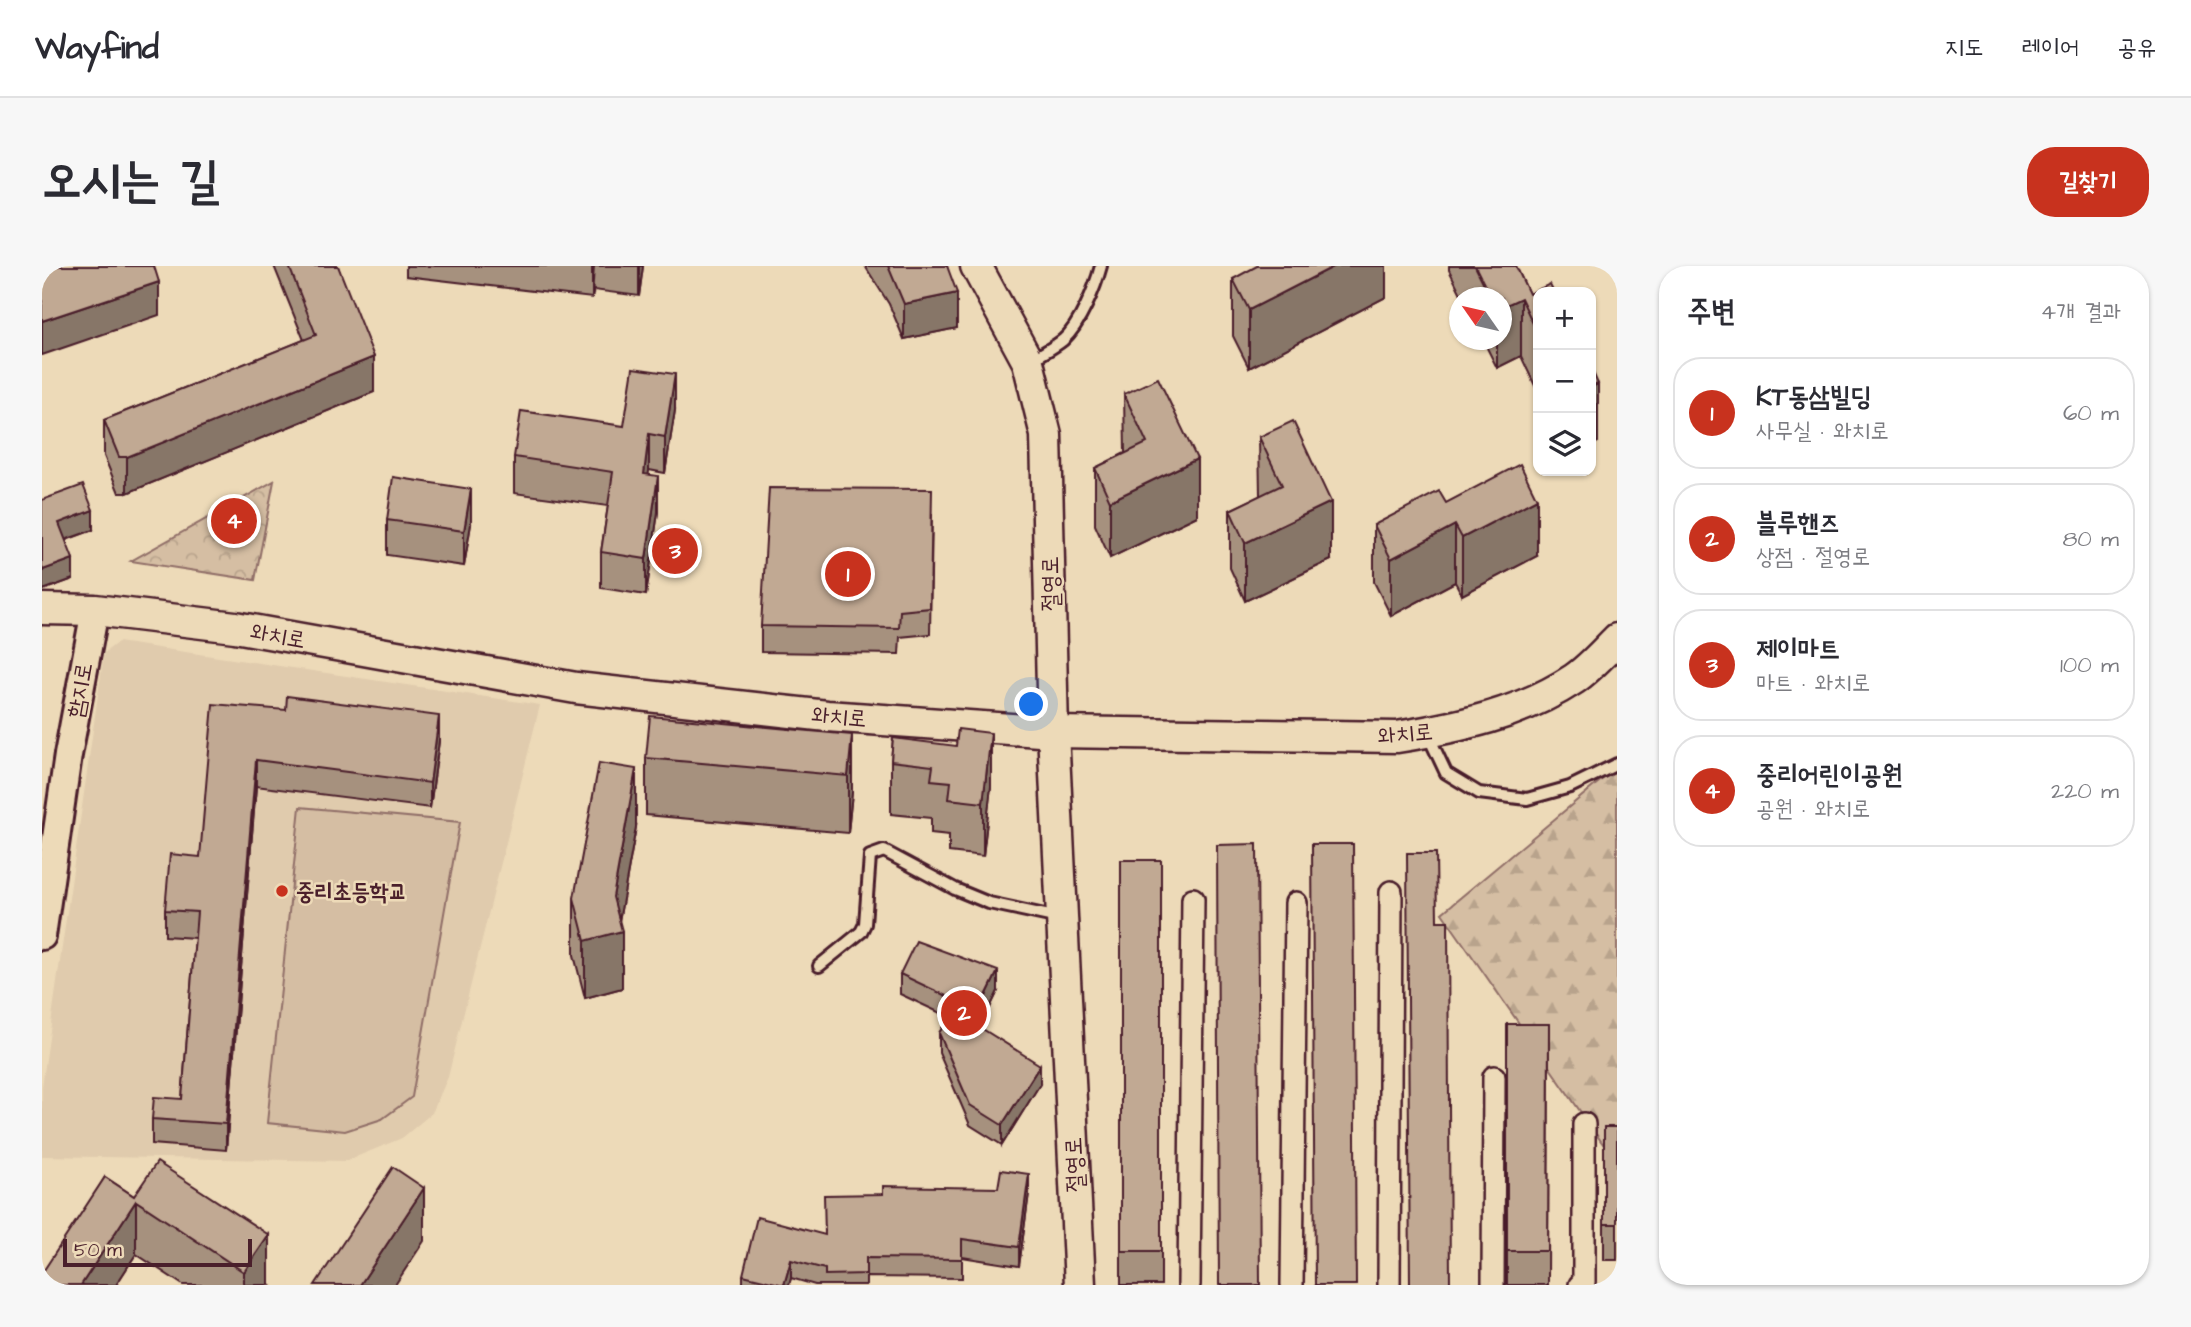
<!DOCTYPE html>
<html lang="ko">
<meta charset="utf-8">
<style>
body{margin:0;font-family:"Architects Daughter","Poor Story",sans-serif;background:#f7f7f7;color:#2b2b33}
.controls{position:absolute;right:21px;top:21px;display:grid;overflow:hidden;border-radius:14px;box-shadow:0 2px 5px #0004}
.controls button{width:63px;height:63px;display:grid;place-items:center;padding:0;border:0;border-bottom:2px solid #e1e1e2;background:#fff;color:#2b2b33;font:35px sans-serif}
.compass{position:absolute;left:1407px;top:21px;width:63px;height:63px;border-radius:50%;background:#fff;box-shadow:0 2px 5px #0004;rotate:304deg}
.scale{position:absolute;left:21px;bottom:18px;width:189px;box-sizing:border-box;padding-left:7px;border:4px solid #4a1f2b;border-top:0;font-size:19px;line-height:24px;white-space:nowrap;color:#4a1f2b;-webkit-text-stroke:5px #eddab8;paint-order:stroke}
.you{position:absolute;left:990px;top:439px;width:24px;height:24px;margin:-18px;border:5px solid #fff;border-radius:50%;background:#1a73e8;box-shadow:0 0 0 10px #1a73e833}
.badge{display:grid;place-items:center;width:46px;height:46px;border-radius:50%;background:#c8321e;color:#fff;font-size:23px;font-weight:700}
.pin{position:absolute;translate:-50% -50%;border:4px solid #fff;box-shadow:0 2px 7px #0006}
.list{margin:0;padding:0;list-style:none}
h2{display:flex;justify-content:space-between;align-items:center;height:91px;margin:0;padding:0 28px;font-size:30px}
h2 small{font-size:23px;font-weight:400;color:#7c7c81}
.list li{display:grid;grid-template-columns:46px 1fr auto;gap:21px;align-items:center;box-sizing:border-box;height:112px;margin:0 14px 14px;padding:0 14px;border:2px solid #e1e1e2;border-radius:28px}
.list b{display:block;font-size:26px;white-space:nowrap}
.list p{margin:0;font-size:23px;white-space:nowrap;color:#7c7c81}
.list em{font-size:23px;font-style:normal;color:#7c7c81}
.icon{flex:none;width:38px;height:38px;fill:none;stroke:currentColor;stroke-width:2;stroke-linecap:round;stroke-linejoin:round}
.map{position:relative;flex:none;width:1575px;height:1019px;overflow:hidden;border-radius:28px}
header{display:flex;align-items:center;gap:42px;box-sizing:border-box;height:98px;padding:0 35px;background:#fff;border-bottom:2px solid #e1e1e2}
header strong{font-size:33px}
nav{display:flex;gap:38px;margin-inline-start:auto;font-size:24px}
.intro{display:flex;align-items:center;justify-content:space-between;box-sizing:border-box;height:168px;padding:0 42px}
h1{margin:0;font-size:49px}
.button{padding:18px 32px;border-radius:28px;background:#c8321e;color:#fff;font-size:24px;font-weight:700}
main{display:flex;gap:42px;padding:0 42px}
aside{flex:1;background:#fff;border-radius:28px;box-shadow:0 2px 5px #0004}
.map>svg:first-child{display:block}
.built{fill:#e0cbad}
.forest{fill:url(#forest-firs);stroke:#906e67;stroke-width:2}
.park{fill:url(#park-crowns);stroke:#906e67;stroke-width:2}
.pitch{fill:#d5bea3;stroke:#906e67;stroke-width:2}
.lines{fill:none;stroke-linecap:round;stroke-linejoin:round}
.service-casing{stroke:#4a1f2b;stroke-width:16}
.minor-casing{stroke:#4a1f2b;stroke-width:26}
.tertiary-casing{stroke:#4a1f2b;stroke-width:32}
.secondary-casing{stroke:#4a1f2b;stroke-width:35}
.service{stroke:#eddab8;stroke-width:10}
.minor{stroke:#eddab8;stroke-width:21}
.tertiary{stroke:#eddab8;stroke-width:26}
.secondary{stroke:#eddab8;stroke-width:30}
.wall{fill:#a6917e;stroke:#4a1f2b;stroke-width:2}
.shaded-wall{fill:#877667;stroke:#4a1f2b;stroke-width:2}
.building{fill:#c1a993;stroke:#4a1f2b;stroke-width:2}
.poi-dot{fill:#c8321e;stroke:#eddab8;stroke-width:2.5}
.labels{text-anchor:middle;stroke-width:5;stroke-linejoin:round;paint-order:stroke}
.street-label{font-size:23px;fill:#4a1f2b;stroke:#eddab8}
.poi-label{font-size:23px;font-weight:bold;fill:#4a1f2b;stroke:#eddab8;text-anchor:start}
</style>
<header>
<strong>Wayfind</strong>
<nav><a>지도</a><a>레이어</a><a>공유</a></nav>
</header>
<div class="intro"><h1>오시는 길</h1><a class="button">길찾기</a></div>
<main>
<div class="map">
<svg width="1575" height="1019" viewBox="0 0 1575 1019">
<defs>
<pattern id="forest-firs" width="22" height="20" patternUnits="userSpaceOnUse" patternTransform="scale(1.75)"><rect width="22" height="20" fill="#d5bea3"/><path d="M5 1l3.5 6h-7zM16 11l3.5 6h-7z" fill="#b8a38c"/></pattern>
<pattern id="park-crowns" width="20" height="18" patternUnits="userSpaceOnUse" patternTransform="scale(1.75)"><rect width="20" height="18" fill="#d5bea3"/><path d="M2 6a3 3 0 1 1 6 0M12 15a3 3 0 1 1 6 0" fill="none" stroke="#b8a38c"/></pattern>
</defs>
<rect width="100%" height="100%" fill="#eddab8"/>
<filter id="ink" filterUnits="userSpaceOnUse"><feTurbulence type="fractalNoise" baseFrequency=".0143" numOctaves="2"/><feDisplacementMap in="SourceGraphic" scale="14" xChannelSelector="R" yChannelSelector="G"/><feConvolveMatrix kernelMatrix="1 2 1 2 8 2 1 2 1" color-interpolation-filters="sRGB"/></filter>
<g filter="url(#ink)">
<path class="built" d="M76 376 498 439 406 811 390 847 360 872 304 895 0 890V821L62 387Z"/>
<path class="forest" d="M1575 501V898L1400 647Z"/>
<path class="park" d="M232 215 213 314 89 295Z"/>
<path class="pitch" d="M258 541 418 556 370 831 340 853 303 865 225 857Z"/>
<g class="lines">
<defs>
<g id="service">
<path d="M988 95C999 88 1011 82 1021 74 1038 59 1053 22 1059 0"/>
<path d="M1386 469 1404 507 1437 527 1485 533 1528 521 1575 498"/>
<path d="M777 700 819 666 823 658 828 590 842 585 913 623 947 637 1017 652"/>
</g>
<g id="minor">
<path d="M1147 1019 1151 633"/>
<path d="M1250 1019 1254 637"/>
<path d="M1347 1019 1349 626"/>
<path d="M1451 1019 1452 811"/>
<path d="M1538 1019 1542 1016V858"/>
</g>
<path id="tertiary" d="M0 670 26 489 53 344"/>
<g id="secondary">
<path d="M934 0 986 96 1004 169 1011 466 1038 1019"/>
<path d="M0 343 53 344 193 361 534 422 785 450 1011 466 1355 471C1417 461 1479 448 1532 413 1548 402 1562 386 1575 373"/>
</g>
</defs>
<use href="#service" class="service-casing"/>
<use href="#minor" class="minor-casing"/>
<use href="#tertiary" class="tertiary-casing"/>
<use href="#secondary" class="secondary-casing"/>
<use href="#service" class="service"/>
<use href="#minor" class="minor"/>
<use href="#tertiary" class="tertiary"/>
<use href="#secondary" class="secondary"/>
</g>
<g class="wall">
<path d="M232 0H296L332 126 85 227H77L62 190V154L262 74Z"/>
<path d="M364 0H601L597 30 552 24 550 32 364 10Z"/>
<path d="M823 0H905L915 62 862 73 847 38Z"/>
<path d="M1344 0V31L1207 102 1191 70V13Z"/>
<path d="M1407 0H1474L1487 28 1496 26V126L1479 90 1455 102 1441 74H1460V32H1421L1407 4Z"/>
<path d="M1082 128 1155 250 1068 292 1053 259V202L1083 187Z"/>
<path d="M633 144 623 207 607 204 606 209 616 246 604 329 559 322V286L566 240 472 227V191L582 160Z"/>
<path d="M1217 171 1289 294 1203 335 1188 302V244L1218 230Z"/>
<path d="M0 234 51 264 24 274 31 313 1 324 0 321Z"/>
<path d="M1404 237 1495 290 1420 329 1413 316 1349 350 1332 316V259Z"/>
<path d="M890 249 888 368 858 371 857 388 719 386V360Z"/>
<path d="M345 254 429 258 422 300 345 289Z"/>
<path d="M244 444 397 475 388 542 214 520 184 884 110 878V853L140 833 153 672 123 670V644L158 591Z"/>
<path d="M810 469V526L806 567 604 549V492Z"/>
<path d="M851 472 949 520 941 590 907 586V569L889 567V552L849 548V495Z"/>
<path d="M594 561 577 655 580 722 543 732 532 689V632Z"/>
<rect x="1079" y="594" width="40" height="425"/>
<path d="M858 708 956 725 938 762 998 818 960 879 928 859 897 787V767L907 751 858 728Z"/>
<path d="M1465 758H1507L1506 1019H1465Z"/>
<rect x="1562" y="861" width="13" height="133"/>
<path d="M63 911 227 1019H141L94 988 74 1019H0Z"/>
<path d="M987 927 977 1000 920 991V1012L824 1011V1019H773L749 1012 747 1019H701V1009L782 969Z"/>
</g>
<g class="shaded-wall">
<path d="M550 0H552L550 32Z"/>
<path d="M597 0H601L597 30Z"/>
<path d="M1293 0H1344V31L1207 102V44Z"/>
<path d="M117 16V49L0 89V55Z"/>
<path d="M915 27V62L862 73V38Z"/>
<path d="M1479 32V90L1455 102V74H1460V41Z"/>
<path d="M332 91V126L85 227V191Z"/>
<path d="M633 108V144L623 207V171Z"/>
<path d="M1556 118V176L1549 179V121Z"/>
<path d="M607 168V204L602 244V208Z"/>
<path d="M1155 193V250L1068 292V235Z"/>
<path d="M616 210V246L604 329V293Z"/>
<path d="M429 223V258L422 300V265Z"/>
<path d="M1495 233V290L1420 329V272Z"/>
<path d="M1289 236V294L1203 335V277Z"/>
<path d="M51 244V264L17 276V257Z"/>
<path d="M1413 259V316L1349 350V293Z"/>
<path d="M31 293V313L1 324V304Z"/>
<path d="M397 450V475L388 542V517Z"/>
<path d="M949 467V520L941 590V537Z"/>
<path d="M810 469V526L806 567V510Z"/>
<path d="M214 494V520L184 884V858Z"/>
<path d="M594 503V561L575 666 580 665V722L543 732V675L571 631Z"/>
<path d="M956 705V725L931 777V757Z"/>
<path d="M998 799V818L960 879V859Z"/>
<path d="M987 908V927L977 1000V981Z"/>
<path d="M382 922V975L353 1019H318Z"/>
<path d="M94 935V988L74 1019H39Z"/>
<path d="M227 969V1019H202V1006Z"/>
<path d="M749 994V1012L747 1019H742Z"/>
</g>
<g class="building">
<path d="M11 0H112L117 16 0 55V4Z"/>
<path d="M247 0H296L332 91 85 191H77L62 154 274 69Z"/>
<path d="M846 0H905L915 27 862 38Z"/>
<path d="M1215 0H1293L1207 44 1191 13Z"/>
<path d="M1433 0H1474L1487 28 1508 18 1512 26H1496V68L1479 32 1460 41V32H1449Z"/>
<path d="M591 102 633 108 623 171 607 168 602 208 616 210 604 293 559 286 571 206 472 191 479 145 582 160Z"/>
<path d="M1549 102 1556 118 1549 121Z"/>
<path d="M1116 112 1155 193 1068 235 1053 202 1105 177 1082 128Z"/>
<path d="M1251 155 1289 236 1203 277 1188 244 1240 219 1217 171Z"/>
<path d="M1478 198 1495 233 1420 272 1413 259 1349 293 1332 259 1397 225 1404 237Z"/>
<path d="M351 211 429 223 422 265 345 254Z"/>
<path d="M41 219 51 244 17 257 31 293 1 304 0 301V234Z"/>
<path d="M727 222 890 223 888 342 858 345 857 362 719 360Z"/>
<path d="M245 430 397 450 388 517 214 494 184 858 110 853 112 831 140 833 155 646 123 644 128 588 158 591 171 438 244 444Z"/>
<path d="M608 450 810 469 806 510 604 492Z"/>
<path d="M916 463 949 467 941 537 907 533 909 516 889 514 891 500 849 495 851 472 914 480Z"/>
<path d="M557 497 594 503 571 631 580 665 543 675 532 632Z"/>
<path d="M1215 578 1218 1019H1177L1175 579Z"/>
<path d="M1270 578H1311L1314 1019H1273Z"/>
<path d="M1365 587H1394L1395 655H1406L1408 1019H1368Z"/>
<rect x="1079" y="594" width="40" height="391"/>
<path d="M874 675 956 705 931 757 998 799 960 859 928 839 897 767 917 736 858 708Z"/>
<path d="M1465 758H1507L1506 985H1465Z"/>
<rect x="1562" y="861" width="13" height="97"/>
<path d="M115 896 227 969 202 1006 94 935 39 1019H0V1007L63 911 92 930Z"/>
<path d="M351 901 382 922 318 1019H273Z"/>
<path d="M959 904 987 908 977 981 920 973V993L824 992V1008L783 1009V1003L749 994 742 1019 701 1009 715 951 783 969 782 929 841 928V920L956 922Z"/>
</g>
</g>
<circle class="poi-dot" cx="240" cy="625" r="7"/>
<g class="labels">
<g class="street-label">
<text transform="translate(1008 318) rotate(-91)" y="8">절영로</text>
<text transform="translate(236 369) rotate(10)" y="8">와치로</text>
<text transform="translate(37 424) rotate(-80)" y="8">함지로</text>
<text transform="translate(797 450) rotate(5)" y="8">와치로</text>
<text transform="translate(1363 467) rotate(-5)" y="8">와치로</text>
<text transform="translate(1032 899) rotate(-93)" y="8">절영로</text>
</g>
<g class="poi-label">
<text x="254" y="633">중리초등학교</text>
</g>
</g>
</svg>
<div class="controls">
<button>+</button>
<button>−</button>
<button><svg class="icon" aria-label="layers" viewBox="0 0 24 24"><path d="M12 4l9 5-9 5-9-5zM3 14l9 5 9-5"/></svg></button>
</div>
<svg class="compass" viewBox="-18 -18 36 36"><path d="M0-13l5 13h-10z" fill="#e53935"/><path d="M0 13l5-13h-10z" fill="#7c7c81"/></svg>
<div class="scale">50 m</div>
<div class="you"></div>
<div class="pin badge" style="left:806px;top:308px">1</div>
<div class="pin badge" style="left:922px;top:747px">2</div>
<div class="pin badge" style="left:633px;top:285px">3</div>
<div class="pin badge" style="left:192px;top:255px">4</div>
</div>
<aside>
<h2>주변<small>4개 결과</small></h2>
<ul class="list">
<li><span class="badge">1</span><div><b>KT동삼빌딩</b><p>사무실 · 와치로</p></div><em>60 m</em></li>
<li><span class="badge">2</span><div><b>블루핸즈</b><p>상점 · 절영로</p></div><em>80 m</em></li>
<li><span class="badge">3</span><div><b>제이마트</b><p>마트 · 와치로</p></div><em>100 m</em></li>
<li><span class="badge">4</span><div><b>중리어린이공원</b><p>공원 · 와치로</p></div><em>220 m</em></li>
</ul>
</aside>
</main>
